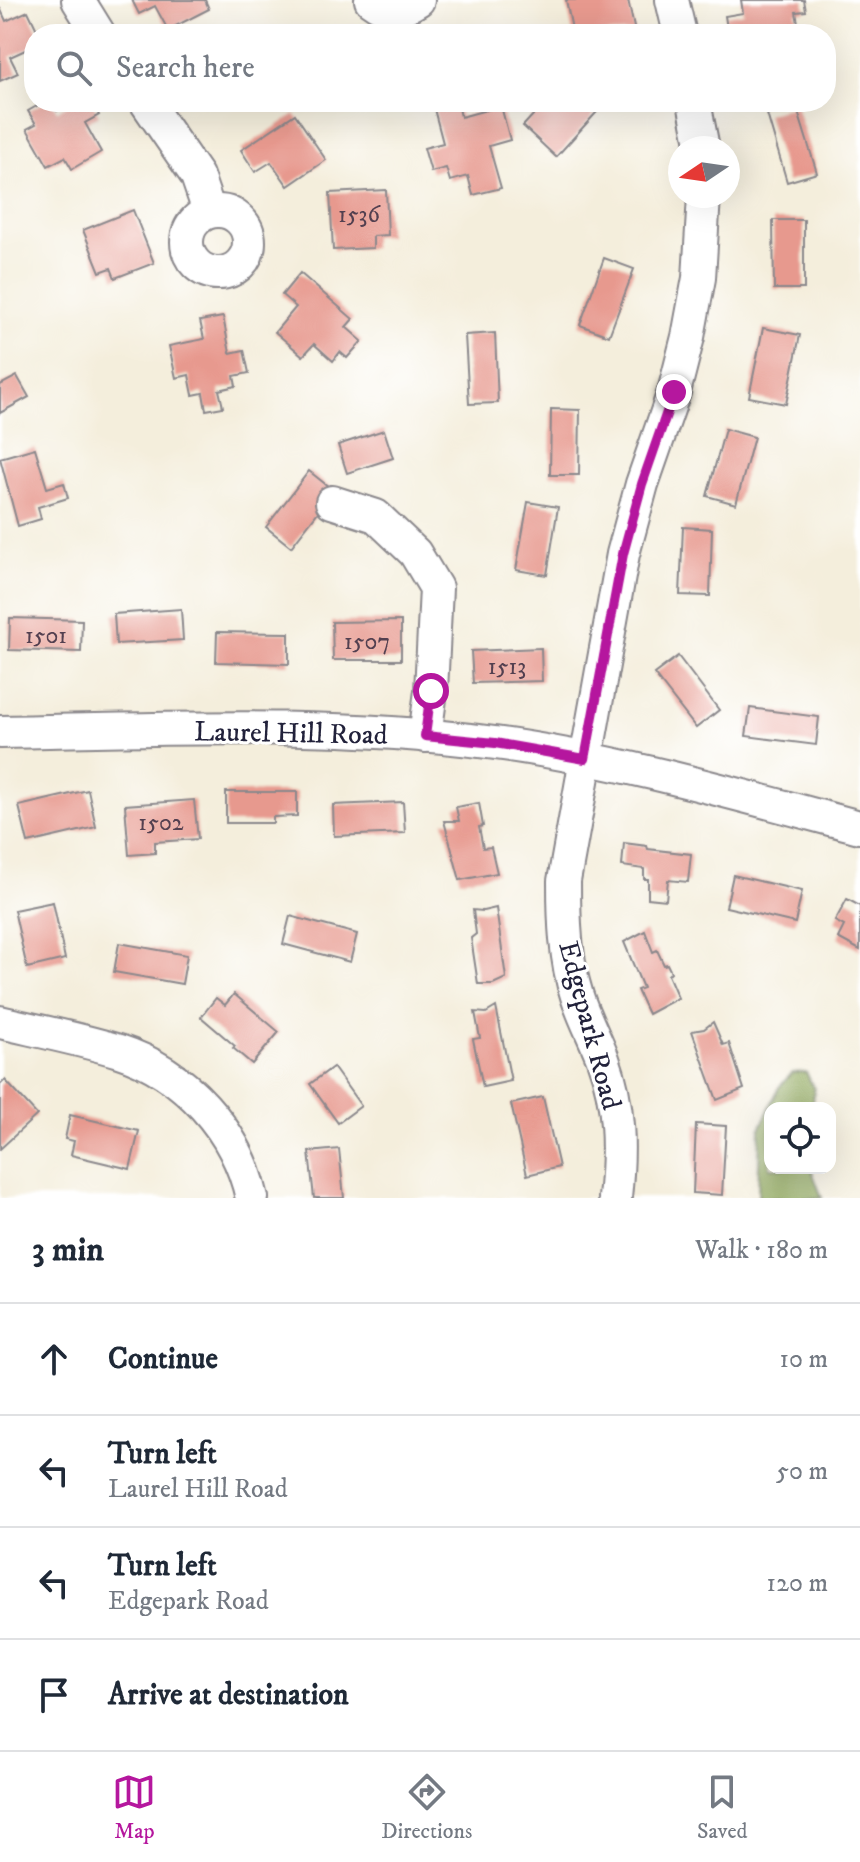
<!DOCTYPE html>
<meta charset="utf-8">
<style>
body{margin:0;font-family:"IM FELL DW Pica",serif;background:#f6f6f7;color:#1f2937}
.controls{position:absolute;right:24px;bottom:24px;display:grid;overflow:hidden;border-radius:16px;box-shadow:0 8px 32px #0002}
.controls button{width:72px;height:72px;display:grid;place-items:center;padding:0;border:0;border-bottom:2px solid #e0e1e3;background:#fff;color:#1f2937;font:40px sans-serif}
.compass{position:absolute;left:668px;top:136px;width:72px;height:72px;border-radius:50%;background:#fff;box-shadow:0 8px 32px #0002;rotate:257deg}
.stop{position:absolute;width:24px;height:24px;margin:-18px;border:6px solid #b5179e;border-radius:50%;background:#fff}
.stop.end{background:#b5179e;border-color:#fff;box-shadow:0 2px 8px #0008}
.list{margin:0;padding:0;list-style:none}
h2{display:flex;justify-content:space-between;align-items:center;height:104px;margin:0;padding:0 32px;font-size:34px}
h2 small{font-size:26px;font-weight:400;color:#747a83}
.list li{display:grid;grid-template-columns:52px 1fr auto;gap:24px;align-items:center;box-sizing:border-box;height:112px;padding:0 32px;border-top:2px solid #e0e1e3}
.list b{display:block;font-size:30px;white-space:nowrap}
.list p{margin:0;font-size:26px;white-space:nowrap;color:#747a83}
.list em{font-size:26px;font-style:normal;color:#747a83}
.icon{flex:none;width:44px;height:44px;fill:none;stroke:currentColor;stroke-width:2;stroke-linecap:round;stroke-linejoin:round}
.map{position:relative;flex:none;width:860px;height:1198px;overflow:hidden}
.search{position:absolute;background:#fff;box-shadow:0 8px 32px #0002;left:24px;right:24px;top:24px;height:88px;display:flex;align-items:center;gap:20px;box-sizing:border-box;padding:0 28px;border-radius:32px;color:#747a83;font-size:30px}
.sheet{height:552px;background:#fff}
nav{display:flex;justify-content:space-around;align-items:center;box-sizing:border-box;height:112px;border-top:2px solid #e0e1e3;background:#fff;font-size:22px;color:#747a83}
nav a{display:grid;justify-items:center;gap:4px}
nav .on{color:#b5179e}
.map>svg:first-child{display:block}
.forest{fill:#8da659;stroke:#58644a;stroke-width:2}
.building{fill:#e7998e}
.lines{fill:none;stroke-linecap:round;stroke-linejoin:round}
.minor-casing{stroke:#8b888c;stroke-width:36}
.minor{stroke:#fff;stroke-width:32}
.route{stroke:#b5179e;stroke-width:10}
.labels{text-anchor:middle;stroke-width:6;stroke-linejoin:round;paint-order:stroke}
.number-label{font-size:24px;fill:#534050}
.street-label{font-size:28px;fill:#22223b;stroke:#fff}
</style>
<div class="map">
<svg width="860" height="1198" viewBox="0 0 860 1198">
<rect width="100%" height="100%" fill="#fff"/>
<filter id="ink" filterUnits="userSpaceOnUse"><feTurbulence type="fractalNoise" baseFrequency=".0125" numOctaves="2"/><feDisplacementMap in="SourceGraphic" scale="16" xChannelSelector="R" yChannelSelector="G"/><feConvolveMatrix kernelMatrix="1 2 1 2 8 2 1 2 1" color-interpolation-filters="sRGB"/></filter>
<filter id="wash" filterUnits="userSpaceOnUse"><feTurbulence type="fractalNoise" baseFrequency=".006" numOctaves="4" result="noise"/><feDisplacementMap in="SourceGraphic" scale="32" xChannelSelector="R" yChannelSelector="G"/><feGaussianBlur stdDeviation="1.8" result="paint"/><feColorMatrix in="noise" values="0 0 0 0 0 0 0 0 0 0 0 0 0 0 0 0 0 1.4 0 .05"/><feComposite in="paint" operator="in"/></filter>
<g filter="url(#wash)">
<rect width="100%" height="100%" fill="#f4eedc"/>
<path class="forest" d="M806 1072 814 1089 813 1108H770V1168H811L822 1198H758L760 1129 779 1087 792 1073Z"/>
<g id="blocks">
<g class="building">
<path d="M132 0H205L209 9 168 30 155 6 139 14Z"/>
<path d="M566 0H628L635 32 573 34Z"/>
<path d="M741 0H804L806 11 796 12 799 29 786 31 787 34H728L725 16 743 13Z"/>
<path d="M0 8 6 21 28 11 39 34H34V46L10 57 18 73 0 81Z"/>
<path d="M44 102H52L57 111 73 102H92L99 115 85 123 101 152 72 169 65 157 48 166 27 129 36 124 28 111Z"/>
<path d="M545 102H606L556 157 523 126Z"/>
<path d="M458 103 461 117 501 106 510 140 489 146 501 188 473 195 468 176 450 181 446 168 431 172 424 148 443 143 434 109Z"/>
<path d="M796 105 817 173 787 182 767 114Z"/>
<path d="M295 114 326 160 288 186 271 162 255 172 241 150Z"/>
<path d="M386 190 388 235 373 236V248L333 250 330 193Z"/>
<path d="M133 210 154 263 115 278 111 268 100 272 83 230Z"/>
<path d="M773 220H804V289H774Z"/>
<path d="M604 258 634 269 609 336 580 325Z"/>
<path d="M300 273 353 319 346 327 362 341 347 358 340 352 333 361 314 344 303 356 275 332 296 307 282 295Z"/>
<path d="M223 317 230 353 244 350 249 373 234 376 236 386 219 390 223 407 206 410 203 393 193 395 189 375 176 378 169 346 204 339 200 321Z"/>
<path d="M763 328 800 335 786 404 749 397Z"/>
<path d="M495 333 498 403 469 404 465 335Z"/>
<path d="M17 376 29 397 0 413V385Z"/>
<path d="M551 409 580 410 579 475H550Z"/>
<path d="M725 429 754 437 736 504 707 496Z"/>
<path d="M384 430 393 458 347 473 338 445Z"/>
<path d="M35 448 47 488 64 483 68 498 38 507 41 519 18 526 0 458Z"/>
<path d="M309 471 334 491 291 547 266 527Z"/>
<path d="M528 502 558 507 547 575 516 570Z"/>
<path d="M683 527 712 529 710 596 680 595Z"/>
<path d="M181 609 183 640 116 644 114 614Z"/>
<path d="M10 618 82 620 81 652 9 650Z"/>
<path d="M401 621V660H333L332 622Z"/>
<path d="M217 632 289 633V664L216 662Z"/>
<path d="M541 648 542 681 473 683 471 651Z"/>
<path d="M678 656 719 710 696 728 654 674Z"/>
<path d="M750 708 819 717 816 745 746 736Z"/>
<path d="M88 790 96 827 28 843 19 806Z"/>
<path d="M226 792H297V816L273 817V823H226Z"/>
<path d="M194 800 198 839 155 842V853L129 855 125 805Z"/>
<path d="M403 802 405 833 334 836 333 805Z"/>
<path d="M479 803 483 826 479 827 483 848 491 847 497 873 460 880 444 821H459L456 807Z"/>
<path d="M624 843 647 846 648 849 691 854 688 882 668 880 666 900 648 898V879H644V869L622 866Z"/>
<path d="M733 875 802 891 795 923 726 907Z"/>
<path d="M847 899 860 906V950L838 938 844 926 835 921Z"/>
<path d="M53 902 65 959 27 968 14 910Z"/>
<path d="M496 908 506 978 493 984H478L471 938 476 934 473 910 483 911Z"/>
<path d="M290 916 357 934 350 962 283 944Z"/>
<path d="M645 931 653 952 657 950 664 965 667 964 671 972 668 975 678 998 648 1014 637 990 643 988 624 942Z"/>
<path d="M119 943 187 955 182 984 114 972Z"/>
<path d="M234 994 279 1032 252 1064 233 1048 235 1046 201 1017 216 998 225 1005Z"/>
<path d="M496 1007 511 1081 483 1087 473 1039 480 1038 475 1012 486 1013Z"/>
<path d="M713 1022 723 1045 729 1043 744 1089 717 1100 692 1031 704 1029Z"/>
<path d="M333 1067 361 1106 338 1123 310 1084Z"/>
<path d="M5 1080 37 1115 0 1149V1085Z"/>
<path d="M543 1097 559 1167 527 1175 511 1104Z"/>
<path d="M70 1115 139 1131 130 1169 71 1155 74 1141 65 1139Z"/>
<path d="M696 1124 726 1126 722 1195 693 1193Z"/>
<path d="M339 1149 344 1198H314L309 1152Z"/>
</g>
</g>
</g>
<g filter="url(#ink)">
<use href="#blocks" fill-opacity="0" stroke="#8b888c" stroke-width="2"/>
<g class="lines">
<defs>
<g id="minor">
<path d="M78 0 99 34"/>
<path d="M371 0C388 13 400 12 418 0"/>
<path d="M672 0 680 34"/>
<path d="M146 102 197 176 209 211"/>
<path d="M694 102 703 148"/>
<circle cx="218" cy="242" r="31"/>
<path d="M332 502 376 516 415 553 436 588 431 691 425 736"/>
<path d="M0 732C165 729 331 721 495 743 619 760 739 795 860 827"/>
<path d="M0 1022C39 1031 80 1039 119 1051 185 1072 237 1130 252 1198"/>
<path d="M615 1198C620 1150 620 1105 603 1059 595 1038 584 1018 577 996 565 959 564 920 564 881L623 554 642 484 674 392 688 337 699 278 704 196"/>
</g>
</defs>
<use href="#minor" class="minor-casing"/>
<use href="#minor" class="minor"/>
</g>
</g>
<g class="lines" filter="url(#ink)">
<path class="route" d="M431 691 425 736 495 743 585 759 623 554 642 484 674 392"/>
</g>
<g class="labels">
<g class="number-label">
<text x="359" y="222">1536</text>
<text x="46" y="643">1501</text>
<text x="367" y="649">1507</text>
<text x="507" y="674">1513</text>
<text x="161" y="830">1502</text>
</g>
<g class="street-label">
<text transform="translate(291 732) rotate(1)" y="10">Laurel Hill Road</text>
<text transform="translate(591 1025) rotate(75)" y="10">Edgepark Road</text>
</g>
</g>
</svg>
<div class="controls">
<button><svg class="icon" aria-label="locate" viewBox="0 0 24 24"><circle cx="12" cy="12" r="6"/><path d="M12 2v4M12 18v4M2 12h4M18 12h4"/></svg></button>
</div>
<svg class="compass" viewBox="-18 -18 36 36"><path d="M0-13l5 13h-10z" fill="#e53935"/><path d="M0 13l5-13h-10z" fill="#747a83"/></svg>
<div class="stop" style="left:431px;top:691px"></div>
<div class="stop end" style="left:674px;top:392px"></div>
<div class="search"><svg class="icon" aria-label="search" viewBox="0 0 24 24"><circle cx="10" cy="10" r="6"/><path d="M15 15l6 6"/></svg>Search here</div>
</div>
<section class="sheet">
<h2>3 min<small>Walk · 180 m</small></h2>
<ul class="list">
<li><svg class="icon" aria-label="ahead" viewBox="0 0 24 24"><path d="M12 20V5M6 11l6-6 6 6"/></svg><div><b>Continue</b></div><em>10 m</em></li>
<li><svg class="icon" aria-label="left" viewBox="0 0 24 24"><path d="M17 20v-9H6M10 6l-5 5 5 5"/></svg><div><b>Turn left</b><p>Laurel Hill Road</p></div><em>50 m</em></li>
<li><svg class="icon" aria-label="left" viewBox="0 0 24 24"><path d="M17 20v-9H6M10 6l-5 5 5 5"/></svg><div><b>Turn left</b><p>Edgepark Road</p></div><em>120 m</em></li>
<li><svg class="icon" aria-label="arrive" viewBox="0 0 24 24"><path d="M6 21V4h12l-3 4 3 4H6"/></svg><div><b>Arrive at destination</b></div></li>
</ul>
</section>
<nav>
<a class="on"><svg class="icon" aria-label="map" viewBox="0 0 24 24"><path d="M3 6l6-2 6 2 6-2v14l-6 2-6-2-6 2zM9 4v14M15 6v14"/></svg>Map</a>
<a><svg class="icon" aria-label="directions" viewBox="0 0 24 24"><path d="M12 3l9 9-9 9-9-9zM9 14v-3h6M13 9l2 2-2 2"/></svg>Directions</a>
<a><svg class="icon" aria-label="saved" viewBox="0 0 24 24"><path d="M7 4h10v16l-5-4-5 4z"/></svg>Saved</a>
</nav>
